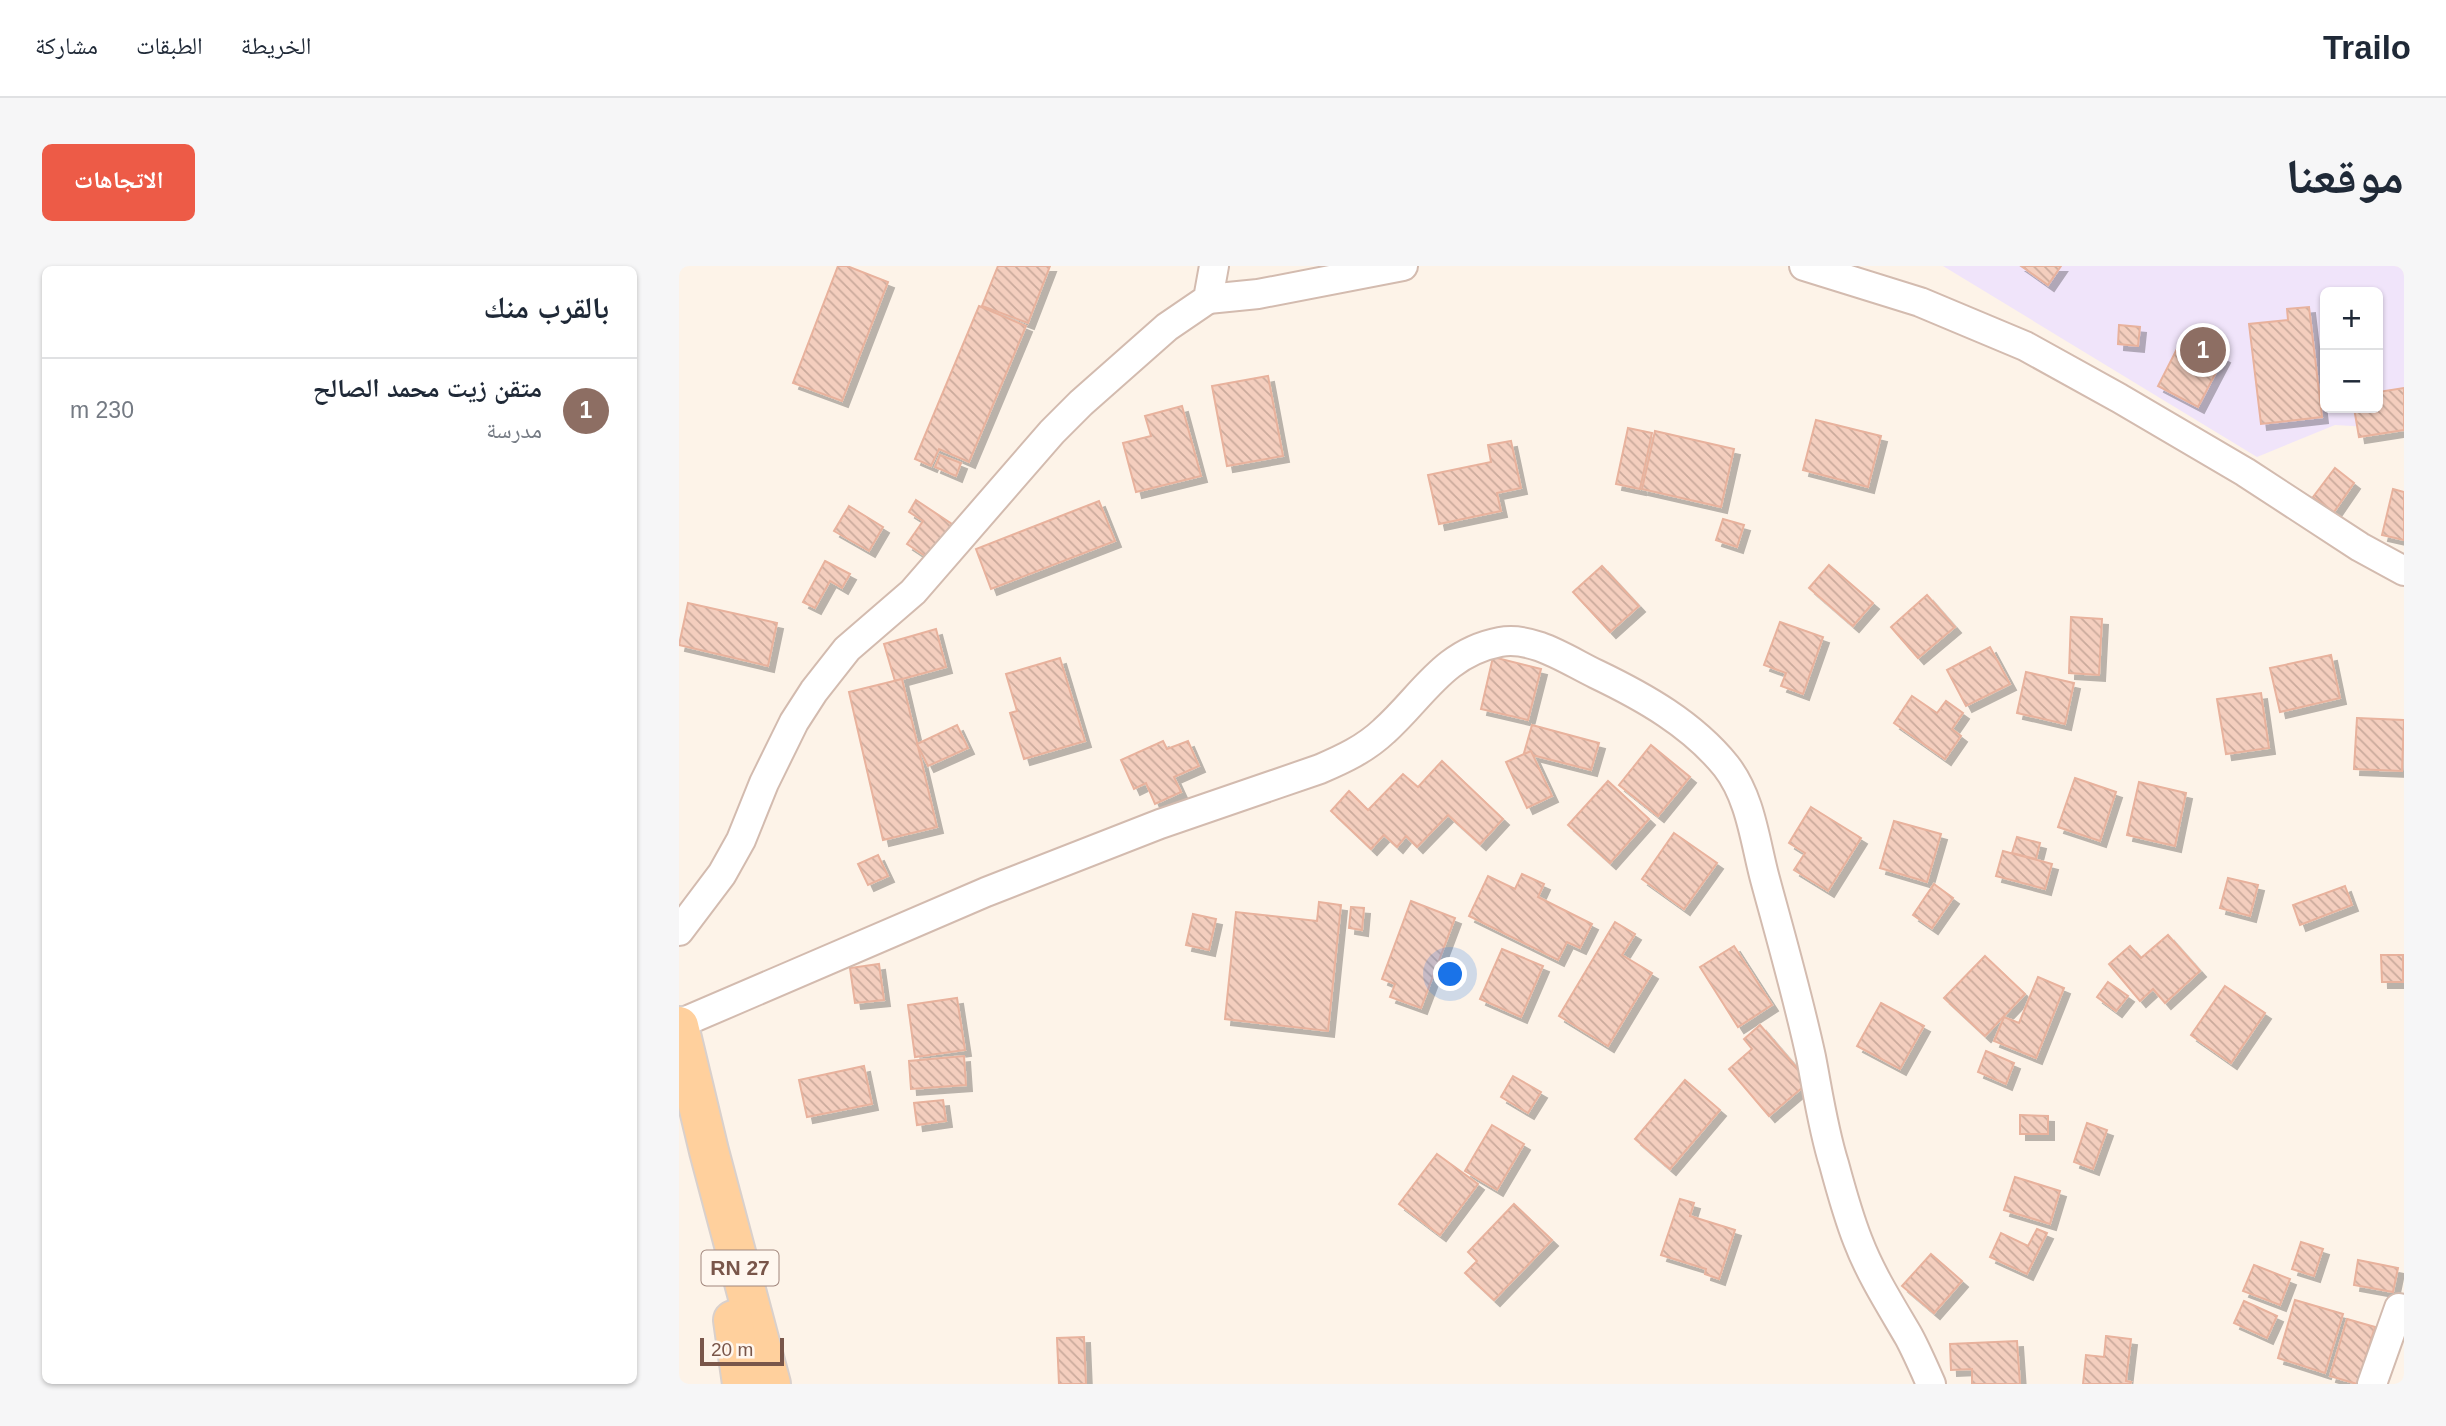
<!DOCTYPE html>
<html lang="ar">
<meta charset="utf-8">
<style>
body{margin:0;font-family:Helvetica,"Noto Naskh Arabic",sans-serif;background:#f6f6f7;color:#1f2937;direction:rtl}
.controls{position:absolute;right:21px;top:21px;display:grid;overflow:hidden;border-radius:10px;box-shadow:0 2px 5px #0004}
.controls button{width:63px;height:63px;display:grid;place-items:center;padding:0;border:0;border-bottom:2px solid #e0e1e3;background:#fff;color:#1f2937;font:35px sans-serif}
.scale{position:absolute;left:21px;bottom:18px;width:84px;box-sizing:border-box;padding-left:7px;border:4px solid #79564a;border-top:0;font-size:19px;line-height:24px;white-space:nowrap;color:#79564a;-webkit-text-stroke:5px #fff7ef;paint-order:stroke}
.you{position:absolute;left:772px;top:709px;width:24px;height:24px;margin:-18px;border:5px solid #fff;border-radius:50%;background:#1a73e8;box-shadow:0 0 0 10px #1a73e833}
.badge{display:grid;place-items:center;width:46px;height:46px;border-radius:50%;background:#ed5b47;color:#fff;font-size:23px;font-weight:700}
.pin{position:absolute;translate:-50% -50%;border:4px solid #fff;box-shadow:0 2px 7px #0006}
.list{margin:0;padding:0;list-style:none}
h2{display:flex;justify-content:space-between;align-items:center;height:91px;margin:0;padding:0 28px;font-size:30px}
h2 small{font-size:23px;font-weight:400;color:#747a83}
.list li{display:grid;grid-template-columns:46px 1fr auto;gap:21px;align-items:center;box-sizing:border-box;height:105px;padding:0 28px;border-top:2px solid #e0e1e3}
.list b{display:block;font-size:26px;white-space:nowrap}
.list p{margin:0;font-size:23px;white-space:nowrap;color:#747a83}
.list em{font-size:23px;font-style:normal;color:#747a83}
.map{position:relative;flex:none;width:1725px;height:1118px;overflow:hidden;direction:ltr;border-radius:10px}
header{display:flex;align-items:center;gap:42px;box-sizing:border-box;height:98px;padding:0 35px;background:#fff;border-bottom:2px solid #e0e1e3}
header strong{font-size:33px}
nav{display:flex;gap:38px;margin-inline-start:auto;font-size:24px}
.intro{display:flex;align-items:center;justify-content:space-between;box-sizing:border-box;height:168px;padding:0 42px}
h1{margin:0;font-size:49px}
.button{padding:18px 32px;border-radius:10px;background:#ed5b47;color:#fff;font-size:24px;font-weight:700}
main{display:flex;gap:42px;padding:0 42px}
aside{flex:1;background:#fff;border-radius:10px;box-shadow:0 2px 5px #0004}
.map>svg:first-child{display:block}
.education{fill:#f0e4fa;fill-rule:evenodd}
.building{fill:url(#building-back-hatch);stroke:#e8b29d;stroke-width:2;filter:url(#shadow)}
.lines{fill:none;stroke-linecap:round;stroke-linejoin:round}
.minor-casing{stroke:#d3bbaf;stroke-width:32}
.primary-casing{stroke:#d9d0cc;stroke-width:42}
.minor{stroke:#fff;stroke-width:28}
.primary{stroke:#ffd09d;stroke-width:38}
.labels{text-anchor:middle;stroke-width:7;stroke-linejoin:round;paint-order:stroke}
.shield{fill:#fff7ef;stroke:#a1867c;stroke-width:2}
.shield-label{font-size:21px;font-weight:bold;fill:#79564a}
</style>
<header>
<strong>Trailo</strong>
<nav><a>الخريطة</a><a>الطبقات</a><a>مشاركة</a></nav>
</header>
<div class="intro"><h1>موقعنا</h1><a class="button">الاتجاهات</a></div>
<main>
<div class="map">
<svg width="1725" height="1118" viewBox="0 0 1725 1118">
<defs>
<pattern id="building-back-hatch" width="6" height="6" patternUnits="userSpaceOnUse" patternTransform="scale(1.75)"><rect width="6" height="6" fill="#f4cebe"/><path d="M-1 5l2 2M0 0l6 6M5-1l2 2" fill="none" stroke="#caaa9c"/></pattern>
<filter id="shadow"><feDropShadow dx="6" dy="6" stdDeviation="0" flood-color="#0004"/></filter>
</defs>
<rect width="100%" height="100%" fill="#fdf3e8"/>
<path class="education" d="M1264 0H1725V163L1656 159 1578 191ZM1646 26H1699V142H1646Z"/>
<g class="building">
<path d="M159 0H168L209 16 163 135 114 117Z"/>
<path d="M319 0H371L349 57 303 40Z"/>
<path d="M1342 0H1382L1369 19Z"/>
<path d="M300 40 347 60 290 196 260 183 252 200 236 193Z"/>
<path d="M1630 41 1643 151 1582 158 1570 58 1609 54 1608 43Z"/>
<path d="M1440 59 1461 61 1459 80 1439 78Z"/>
<path d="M1504 71 1545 91 1519 141 1479 120Z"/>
<path d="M589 110 604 190 548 200 533 120Z"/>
<path d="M1725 122V164L1680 171 1675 142H1699V126Z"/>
<path d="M503 140 522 210 457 226 444 177 472 170 466 150Z"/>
<path d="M1137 154 1202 170 1189 221 1124 204Z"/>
<path d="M949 162 973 167 961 223 937 218Z"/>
<path d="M976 165 1055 183 1042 241 963 223Z"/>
<path d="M832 175 842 222 818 227 822 245 760 258 749 209 812 196 809 179Z"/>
<path d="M261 189 282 197 277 210 256 201Z"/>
<path d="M1656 202 1675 217 1655 246 1634 231Z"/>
<path d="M1714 223 1725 226V274L1703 269Z"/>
<path d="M237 234 273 258 249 292 228 278 244 255 230 246Z"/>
<path d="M420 235 436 275 312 323 297 283Z"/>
<path d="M170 240 204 261 190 285 155 265Z"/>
<path d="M1044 253 1065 259 1058 281 1037 274Z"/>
<path d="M146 295 171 308 163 322 151 315 136 342 124 336Z"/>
<path d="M1150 299 1194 337 1174 360 1130 322Z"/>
<path d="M923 300 960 340 931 366 894 326Z"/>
<path d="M1248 329 1276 361 1239 392 1212 361Z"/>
<path d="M9 337 98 357 89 400 0 379Z"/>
<path d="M1392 351 1423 353 1420 409 1390 407Z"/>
<path d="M1101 356 1144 371 1124 428 1102 420 1107 407 1085 399Z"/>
<path d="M257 363 267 401 216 415 205 378Z"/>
<path d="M1311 381 1331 418 1287 440 1268 404Z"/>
<path d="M1652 389 1661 432 1601 446 1591 402Z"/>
<path d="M814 391 862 403 849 454 802 443Z"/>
<path d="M381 392 406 475 345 493 331 447 338 445 327 408Z"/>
<path d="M1347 406 1395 417 1386 458 1338 447Z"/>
<path d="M223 413 258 561 204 574 170 426Z"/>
<path d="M1582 427 1590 482 1547 488 1538 433Z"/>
<path d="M1233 430 1258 447 1267 435 1284 447 1273 463 1282 470 1266 493 1215 457Z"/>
<path d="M1678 452 1725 454 1723 505 1675 503Z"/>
<path d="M278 459 289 482 249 500 238 478Z"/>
<path d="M853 459 920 477 912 504 845 487Z"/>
<path d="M484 475 488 483 509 475 520 500 495 511 502 526 476 538 467 517 455 523 442 494Z"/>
<path d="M972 479 1011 511 979 550 940 519Z"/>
<path d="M852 485 873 530 848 542 827 496Z"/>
<path d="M763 495 824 553 801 578 769 549 738 581 727 570 718 581 705 569 692 583 652 545 670 525 689 544 724 508 739 521Z"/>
<path d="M1396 512 1437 526 1421 575 1379 561Z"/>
<path d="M929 515 970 553 931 597 889 559Z"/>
<path d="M1460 516 1507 527 1496 580 1448 569Z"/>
<path d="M1132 541 1182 572 1149 625 1115 604 1126 587 1110 577Z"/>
<path d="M1215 555 1262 568 1248 616 1201 602Z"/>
<path d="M995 567 1038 597 1005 643 963 613Z"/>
<path d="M1338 571 1361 577 1357 593 1333 587Z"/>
<path d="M1324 585 1373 598 1366 623 1317 610Z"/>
<path d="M199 589 209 610 189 619 179 598Z"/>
<path d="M843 608 865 618 859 631 913 658 901 682 888 676 879 694 790 650 809 610 836 623Z"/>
<path d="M1549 612 1579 619 1571 650 1541 642Z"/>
<path d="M1255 618 1274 632 1253 662 1234 649Z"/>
<path d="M1666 620 1673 639 1621 659 1614 639Z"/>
<path d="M732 635 776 652 742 742 711 731 716 718 703 713Z"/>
<path d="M640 636 662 639 649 765 546 753 557 646 638 655Z"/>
<path d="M672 641 685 642 683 664 670 662Z"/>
<path d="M514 648 537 653 530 684 507 679Z"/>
<path d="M936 656 956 668 943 689 973 707 929 780 880 750Z"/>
<path d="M1489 669 1521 705 1486 737 1474 723 1461 735 1430 698 1451 680 1462 692Z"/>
<path d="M1055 680 1093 739 1059 761 1021 701Z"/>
<path d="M823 683 864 700 842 751 801 733Z"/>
<path d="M1702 689H1724V716H1703Z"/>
<path d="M1306 690 1346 728 1306 770 1265 732Z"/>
<path d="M200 698 205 734 176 737 171 702Z"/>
<path d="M1359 711 1385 722 1357 792 1315 775 1325 751 1340 757Z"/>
<path d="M1429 716 1449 730 1437 745 1418 731Z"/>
<path d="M1546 720 1586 747 1552 797 1512 769Z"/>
<path d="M278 732 286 784 236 791 229 739Z"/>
<path d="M1202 737 1245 760 1221 803 1178 780Z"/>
<path d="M1081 759 1130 816 1090 850 1050 803 1073 783 1065 773Z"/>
<path d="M1307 785 1335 797 1327 818 1299 806Z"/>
<path d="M285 790 287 819 232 823 230 795Z"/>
<path d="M185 800 193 838 128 851 120 814Z"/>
<path d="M834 810 862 826 849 847 822 831Z"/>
<path d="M1006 814 1041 844 991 903 956 873Z"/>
<path d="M264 834 267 855 238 859 235 837Z"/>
<path d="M1341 849 1369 850V868H1341Z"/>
<path d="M1408 857 1428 864 1414 903 1395 896Z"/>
<path d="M813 859 845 878 818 924 786 905Z"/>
<path d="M758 888 799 918 761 969 720 938Z"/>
<path d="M1336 911 1381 925 1371 958 1325 944Z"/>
<path d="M1001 933 1015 937 1011 950 1056 964 1040 1013 1026 1008 1027 1003 982 989Z"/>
<path d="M835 938 873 974 815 1034 786 1007 798 995 789 986Z"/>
<path d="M1358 963 1368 967 1348 1008 1311 991 1322 967 1349 980Z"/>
<path d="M1622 976 1644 983 1635 1010 1613 1003Z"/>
<path d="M1252 988 1283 1015 1255 1047 1223 1020Z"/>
<path d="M1679 994 1719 1002 1714 1026 1675 1019Z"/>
<path d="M1575 999 1611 1013 1601 1039 1564 1025Z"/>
<path d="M1616 1034 1664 1048 1646 1107 1599 1092Z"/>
<path d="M1565 1035 1598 1050 1588 1072 1555 1057Z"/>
<path d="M1668 1053 1696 1061 1678 1118 1651 1110Z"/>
<path d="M1427 1070 1452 1073 1447 1115 1452 1116 1451 1118H1404L1407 1089 1425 1091Z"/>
<path d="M405 1071 407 1118H380L378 1072Z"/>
<path d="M1338 1075 1341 1118H1293V1103L1272 1104 1271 1078Z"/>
</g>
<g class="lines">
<defs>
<g id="minor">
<path d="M1125 0 1241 36 1346 80 1440 132 1566 206 1681 281 1725 305"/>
<path d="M529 33 579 28 724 0"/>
<path d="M0 665 43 608 62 574 85 517 115 456 135 425 168 383 234 326 373 166 402 137 488 61 529 33 535 0"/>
<path d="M0 758 307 626 481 558 641 503C664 493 686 483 705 465 744 430 764 387 821 376 854 370 888 394 917 408 965 431 1013 458 1047 500 1072 532 1076 576 1086 613 1102 672 1119 731 1132 791 1139 827 1144 863 1155 898 1162 924 1169 950 1179 975 1192 1009 1212 1040 1230 1071 1238 1086 1245 1102 1252 1118"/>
<path d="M1693 1118 1720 1042"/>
</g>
<g id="primary">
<path d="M0 760 30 885 92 1118"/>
<path d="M54 1054 63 1118"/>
</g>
</defs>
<use href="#minor" class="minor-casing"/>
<use href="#primary" class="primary-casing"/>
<use href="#minor" class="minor"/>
<use href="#primary" class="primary"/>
</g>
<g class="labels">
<rect class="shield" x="22.5" y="984.5" width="77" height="35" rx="5"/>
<g class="shield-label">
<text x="61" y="1009">RN 27</text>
</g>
</g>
</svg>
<div class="controls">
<button>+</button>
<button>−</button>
</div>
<div class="scale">20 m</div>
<div class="you"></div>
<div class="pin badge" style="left:1524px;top:84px;background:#8d6e63">1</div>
</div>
<aside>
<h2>بالقرب منك<small></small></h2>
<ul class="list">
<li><span class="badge" style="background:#8d6e63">1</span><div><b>متقن زيت محمد الصالح</b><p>مدرسة</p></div><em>230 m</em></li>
</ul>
</aside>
</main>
